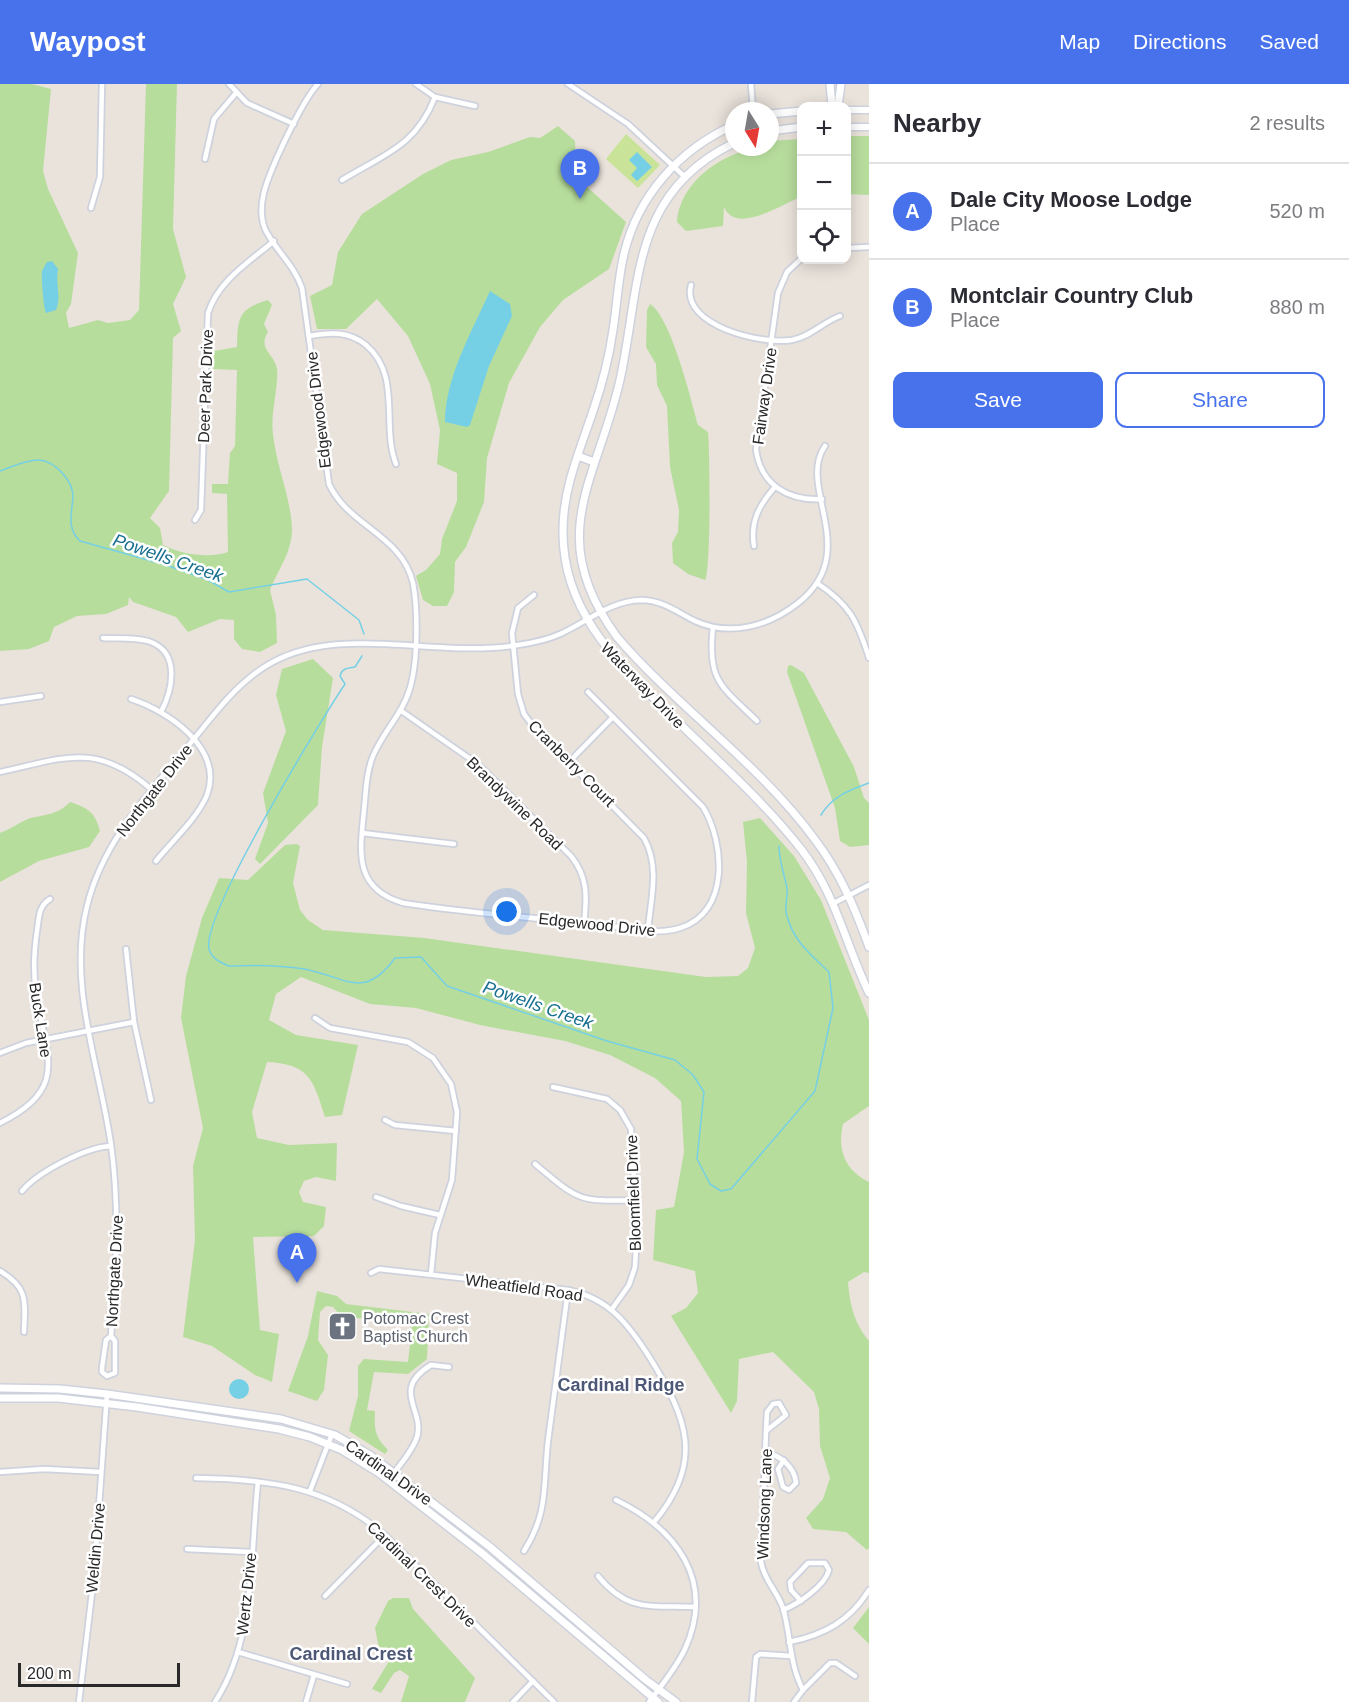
<!DOCTYPE html>
<meta charset="utf-8">
<style>
body{margin:0;font-family:Arial,sans-serif;background:#f7f7f7;color:#2b2b33}
.controls{position:absolute;right:18px;top:18px;display:grid;overflow:hidden;border-radius:12px;box-shadow:0 3px 15px #0003}
.controls button{width:54px;height:54px;display:grid;place-items:center;padding:0;border:0;border-bottom:2px solid #e1e1e2;background:#fff;color:#2b2b33;font:30px sans-serif}
.compass{position:absolute;left:725px;top:18px;width:54px;height:54px;border-radius:50%;background:#fff;box-shadow:0 3px 15px #0003;rotate:169deg}
.scale{position:absolute;left:18px;bottom:15px;width:162px;box-sizing:border-box;padding-left:6px;border:3px solid #292929;border-top:0;font-size:16px;line-height:21px;white-space:nowrap;color:#292929;-webkit-text-stroke:4px #fff;paint-order:stroke}
.you{position:absolute;left:507px;top:828px;width:21px;height:21px;margin:-15px;border:4px solid #fff;border-radius:50%;background:#1a73e8;box-shadow:0 0 0 9px #1a73e833}
.badge{display:grid;place-items:center;width:39px;height:39px;border-radius:50%;background:#4772ec;color:#fff;font-size:20px;font-weight:700}
.pin{position:absolute;translate:-50% -50px;filter:drop-shadow(0 2px 3px #0008)}
.pin::after{content:'';position:absolute;top:32px;width:21px;height:18px;background:inherit;clip-path:polygon(0 0,100% 0,50% 100%)}
.list{margin:0;padding:0;list-style:none}
h2{display:flex;justify-content:space-between;align-items:center;height:78px;margin:0;padding:0 24px;font-size:26px}
h2 small{font-size:20px;font-weight:400;color:#7c7c81}
.list li{display:grid;grid-template-columns:39px 1fr auto;gap:18px;align-items:center;box-sizing:border-box;height:96px;padding:0 24px;border-top:2px solid #e1e1e2}
.list b{display:block;font-size:22px;white-space:nowrap}
.list p{margin:0;font-size:20px;white-space:nowrap;color:#7c7c81}
.list em{font-size:20px;font-style:normal;color:#7c7c81}
.actions{display:flex;gap:12px;padding:18px 24px}
.actions a{flex:1;padding:14px 0;border:2px solid #4772ec;border-radius:12px;text-align:center;font-size:21px;color:#4772ec}
.actions .main{background:#4772ec;color:#fff}
.icon{flex:none;width:33px;height:33px;fill:none;stroke:currentColor;stroke-width:2;stroke-linecap:round;stroke-linejoin:round}
.map{position:relative;flex:none;width:869px;height:1618px;overflow:hidden}
header{display:flex;align-items:center;gap:36px;box-sizing:border-box;height:84px;padding:0 30px;background:#4772ec;color:#fff}
header strong{font-size:28px}
nav{display:flex;gap:33px;margin-inline-start:auto;font-size:21px}
main{display:flex}
aside{flex:1;background:#fff}
.map>svg:first-child{display:block}
.green{fill:#b7dd9c}
.pitch{fill:#c9e498}
.water{fill:#76d0e5}
.lines{fill:none;stroke-linecap:round;stroke-linejoin:round}
.stream{stroke:#76d0e5;stroke-width:1.5}
.minor-casing{stroke:#ced2dd;stroke-width:8}
.tertiary-casing{stroke:#ced2dd;stroke-width:9}
.secondary-casing{stroke:#ced2dd;stroke-width:10}
.minor{stroke:#fff;stroke-width:4.5}
.tertiary{stroke:#fff;stroke-width:6}
.secondary{stroke:#fff;stroke-width:7}
.labels{text-anchor:middle;stroke-width:5;stroke-linejoin:round;paint-order:stroke}
.street-label{font-size:16px;fill:#292929;stroke:#fff}
.worship-label{font-size:16px;fill:#5b616d;stroke:#fff;text-anchor:start}
.water-label{font-size:18px;font-style:italic;fill:#176f8f;stroke:#fff}
.neighbourhood-label{font-size:18px;font-weight:bold;fill:#4d5776;stroke:#fff}
</style>
<header>
<strong>Waypost</strong>
<nav><a>Map</a><a>Directions</a><a>Saved</a></nav>
</header>
<main>
<div class="map">
<svg width="869" height="1618" viewBox="0 0 869 1618">
<rect width="100%" height="100%" fill="#eae3dc"/>
<g class="green">
<path d="M0 0H32L51 5 43 87 48 105 78 169 71 220 66 229 69 244 98 236 108 239 130 236 139 226 146 0H177L173 145 186 193 173 220 181 247 173 254 169 407 150 434 160 444 163 461C181 470 209 475 228 468L227 410 212 409V400H228L230 369 235 362 237 286 213 285 214 267 237 263C238 234 238 225 268 216L272 221 264 240 268 248C257 265 275 270 277 285 279 301 270 331 273 350 276 382 291 413 292 445 292 468 278 486 270 506L276 531 277 559 260 568 242 565 234 555V536L220 535 188 548 176 533 133 518 129 513 128 521 106 530 77 532 54 543 49 557 29 565 0 567Z"/>
<path d="M558 42 575 57 576 85 586 102 626 138 609 185 563 216 540 243 509 299 487 374 484 418 466 463 455 478 454 508 447 522H433L423 516 416 492 426 486 440 470 442 455 457 417V389L437 380 440 346 430 300 408 252 377 215 346 245H317L310 212 332 201 338 168 362 130 423 90 451 76 488 68 530 53 540 54Z"/>
<path d="M847 52H869V111L847 110Z"/>
<path d="M801 55V113C780 121 736 151 724 123L723 142 686 147 677 138C680 95 729 63 770 63V57Z"/>
<path d="M650 220C671 233 691 315 698 341L708 348C710 365 711 490 705 496L688 490 673 479 672 459 678 448 679 426 670 383 667 322 657 301 656 280 646 263 647 226Z"/>
<path d="M313 575 333 594 322 663 318 721 260 780 255 775 268 739 263 709 286 647 276 611 282 585Z"/>
<path d="M791 581 804 589 854 683 864 714 869 719V761L850 763 840 757 835 724 787 588 788 582Z"/>
<path d="M70 718C88 724 95 728 100 747L89 763 39 777 0 798V749C11 745 21 737 31 734 47 730 57 731 70 718Z"/>
<path d="M760 734 794 772 821 816 869 936V1022L843 1040C837 1066 845 1086 869 1098V1189L864 1188 848 1198C850 1221 854 1239 869 1257V1464L867 1466 846 1448 813 1445 806 1434 823 1415 830 1394 820 1362 819 1325 814 1308 773 1268 739 1275 737 1317 731 1329 671 1232 686 1224 698 1209 695 1187 653 1176 656 1126 674 1123 684 1068 681 1017 655 994 610 971 565 957 480 941 416 924 370 920 301 893 276 910 269 936 296 951 358 961 342 1031 325 1033C313 996 310 980 267 978L252 1028 257 1054 289 1061 337 1059 336 1097 316 1093 304 1097 299 1108 303 1118 326 1123 324 1142 314 1152 253 1153 260 1246 279 1250 272 1298 255 1291 212 1262 183 1253 195 1156 193 1082 203 1044 181 934 186 892 202 834 219 794 248 796 285 761 297 760 300 762 293 799 300 826 308 836 323 846 424 854 706 893 738 892 748 884 755 864 746 829 747 778 743 738Z"/>
<path d="M317 1207 337 1212 346 1220 429 1230 427 1275 408 1290 374 1288 367 1326 375 1327C374 1345 375 1353 388 1366L385 1370 349 1347 358 1312V1282L364 1275 408 1278 412 1241 341 1232 333 1223 326 1222 320 1228 318 1256 328 1271 324 1306 317 1317 288 1307 308 1252Z"/>
<path d="M393 1514H409L413 1525 475 1594 465 1618H401L409 1592 400 1586 394 1589 381 1609 372 1605 391 1574 380 1569 375 1544 388 1517Z"/>
<path d="M869 1523V1560L853 1544Z"/>
</g>
<path class="pitch" d="M626 50 660 81 638 104 606 75Z"/>
<g class="water">
<path d="M637 68 652 83 637 97 631 91 637 84 629 76Z"/>
<path d="M52 177 58 185C55 200 62 213 56 226L46 229C44 227 41 192 42 188 42 186 46 180 47 178Z"/>
<path d="M490 207 510 220 512 232 489 282 470 341 467 343 445 338C445 294 472 247 490 207Z"/>
<circle cx="239" cy="1305" r="10"/>
</g>
<g class="lines">
<g class="stream">
<path d="M0 387C26 378 43 366 64 391 69 397 73 404 73 413 72 429 66 444 80 457L166 481 208 496 229 508 307 495 359 536 364 550"/>
<path d="M362 572 355 583C348 584 342 584 340 592L345 600C321 636 201 832 209 865 212 875 221 879 229 882 253 881 280 881 304 885 345 892 363 918 395 874L421 873 447 902 607 957 675 976 693 991 704 1008 697 1075 710 1100 721 1107 731 1105 815 1007 833 924 829 888C809 869 792 856 786 828 785 820 788 812 787 804 784 789 779 777 779 762"/>
<path d="M821 731C832 712 850 706 869 699"/>
</g>
<defs>
<g id="minor">
<path d="M229 0 247 19 294 40"/>
<path d="M318 0C302 17 267 90 263 113 261 123 261 135 265 145 275 166 293 179 302 204L329 400C348 442 402 451 413 499 418 526 418 577 410 604 403 629 383 648 373 672 366 689 366 708 364 726 360 768 353 804 403 819 467 829 534 834 598 840 623 843 656 852 680 844 730 829 725 759 703 723L588 608"/>
<path d="M416 0 435 13 475 22"/>
<path d="M568 0 628 40 685 93"/>
<path d="M751 0 753 27"/>
<path d="M205 75 214 35 236 9"/>
<path d="M342 96C385 70 416 62 435 13"/>
<path d="M91 124 100 93 102 0"/>
<path d="M846 164 869 163"/>
<path d="M802 174 787 188 778 209 756 366C761 401 788 417 822 415"/>
<path d="M691 201C680 242 763 261 792 256 810 253 823 238 840 232"/>
<path d="M309 252C330 248 349 247 366 261 402 291 381 342 396 380"/>
<path d="M195 436 201 426 208 229C218 197 249 178 274 157"/>
<path d="M754 462C750 438 759 421 775 403"/>
<path d="M817 499C850 521 857 536 869 574"/>
<path d="M534 511 518 524 512 549 518 610 524 630 533 642 644 754C660 782 651 815 648 845"/>
<path d="M713 543C707 597 721 602 757 637"/>
<path d="M103 554C118 555 137 553 151 558 181 570 172 607 161 628"/>
<path d="M131 615C168 627 224 664 207 711 197 735 172 757 156 777"/>
<path d="M0 618 41 612"/>
<path d="M400 626 479 681 571 772C588 793 587 813 584 839"/>
<path d="M569 678 613 633"/>
<path d="M0 688C65 674 96 657 152 706"/>
<path d="M362 749 454 760"/>
<path d="M834 819 869 801"/>
<path d="M126 865 134 938 151 1016"/>
<path d="M315 934 330 944 408 958 433 974 451 1000 457 1028 452 1096 435 1149 431 1190"/>
<path d="M0 969 26 959 134 938"/>
<path d="M553 1003 607 1015 620 1026 631 1045 637 1146 635 1183 629 1201 612 1225"/>
<path d="M385 1036 395 1041 456 1047"/>
<path d="M0 1039C72 1004 44 970 36 907 33 887 34 867 37 847 39 835 38 822 50 815"/>
<path d="M535 1080C578 1116 578 1118 635 1116"/>
<path d="M22 1107C38 1088 86 1063 111 1062"/>
<path d="M376 1113 401 1122 440 1131"/>
<path d="M0 1187C29 1204 25 1218 24 1248"/>
<path d="M371 1189 379 1185 568 1206C609 1214 629 1241 650 1274 687 1334 705 1378 654 1438"/>
<path d="M111 1252 115 1257V1289L107 1292 102 1288V1284L106 1256 111 1252C116 1188 120 1125 111 1061 100 983 67 901 87 822 103 756 151 707 193 656 210 636 226 613 247 596 265 580 288 569 312 564 375 551 453 572 518 561 532 559 547 556 560 550 587 538 610 517 641 516 662 516 677 528 695 537 730 553 769 542 798 519 863 468 796 403 825 362"/>
<path d="M766 1347 767 1328 773 1320 779 1319 786 1331 766 1347 761 1478C764 1496 777 1507 783 1524 791 1551 789 1580 803 1606"/>
<path d="M765 1369C780 1370 795 1384 796 1399L789 1406 783 1403 778 1385 784 1376"/>
<path d="M0 1388 44 1385 101 1388"/>
<path d="M394 1389C402 1378 413 1366 417 1353 425 1326 390 1306 431 1281L449 1283"/>
<path d="M196 1394C268 1395 328 1402 385 1451L554 1618"/>
<path d="M310 1407 332 1350"/>
<path d="M616 1416C676 1445 716 1496 685 1565 676 1584 662 1601 649 1618"/>
<path d="M187 1465 251 1468"/>
<path d="M524 1467C549 1428 543 1400 548 1357 555 1307 561 1256 568 1206"/>
<path d="M598 1492C628 1529 651 1521 695 1523"/>
<path d="M325 1512 385 1451"/>
<path d="M783 1526C798 1520 825 1502 829 1486L825 1479H808L790 1498 791 1506 801 1517"/>
<path d="M789 1558C824 1551 850 1537 869 1506"/>
<path d="M238 1568 347 1600"/>
<path d="M79 1618 94 1492 107 1310"/>
<path d="M215 1618C256 1555 250 1470 258 1398"/>
<path d="M306 1618 314 1591"/>
<path d="M513 1618 533 1597"/>
<path d="M752 1618 756 1573 760 1570 791 1572"/>
<path d="M794 1618 803 1606 830 1579H836L855 1592"/>
</g>
<g id="tertiary">
<path d="M846 26H869"/>
<path d="M846 43H869"/>
</g>
<g id="secondary">
<path d="M830 0 832 22"/>
<path d="M838 22 841 0"/>
<path d="M770 30 802 27"/>
<path d="M734 41C680 65 638 111 624 170 618 195 617 221 613 246 609 274 602 301 593 327 580 366 563 404 563 446 562 526 615 576 668 628 712 672 762 715 801 765 836 810 845 859 869 909"/>
<path d="M770 47 802 43"/>
<path d="M734 59C630 109 641 201 620 296 597 397 543 452 617 553 679 625 760 680 816 757 840 789 855 824 869 863"/>
<path d="M578 372 594 378"/>
<path d="M0 1304 60 1305 107 1310 281 1335 335 1351 370 1371 490 1463 646 1596 676 1618"/>
<path d="M0 1314H58L137 1323 279 1345 310 1353 342 1366 379 1389 483 1470 658 1618"/>
</g>
</defs>
<use href="#minor" class="minor-casing"/>
<use href="#tertiary" class="tertiary-casing"/>
<use href="#secondary" class="secondary-casing"/>
<use href="#minor" class="minor"/>
<use href="#tertiary" class="tertiary"/>
<use href="#secondary" class="secondary"/>
</g>
<defs>
<symbol id="church-square" viewBox="-11 -11 22 22"><rect x="-9" y="-9" width="18" height="18" rx="4" fill="#6b7280" stroke="#fff"/><path d="M-1.2-6h2.4v3.5h3.3v2.4h-3.3V6h-2.4V-.1h-3.3v-2.4h3.3Z" fill="#fff"/></symbol>
</defs>
<g fill-rule="evenodd">
<use href="#church-square" x="326" y="1226" width="33" height="33"/>
</g>
<g class="labels">
<g class="street-label">
<text transform="translate(205 302) rotate(-88)" y="6">Deer Park Drive</text>
<text transform="translate(764 312) rotate(-82)" y="6">Fairway Drive</text>
<text transform="translate(318 326) rotate(-97)" y="6">Edgewood Drive</text>
<text transform="translate(643 601) rotate(46)" y="6">Waterway Drive</text>
<text transform="translate(572 679) rotate(45)" y="6">Cranberry Court</text>
<text transform="translate(154 706) rotate(-52)" y="6">Northgate Drive</text>
<text transform="translate(515 719) rotate(44)" y="6">Brandywine Road</text>
<text transform="translate(597 840) rotate(6)" y="6">Edgewood Drive</text>
<text transform="translate(41 936) rotate(81)" y="6">Buck Lane</text>
<text transform="translate(633 1109) rotate(-92)" y="6">Bloomfield Drive</text>
<text transform="translate(114 1187) rotate(-87)" y="6">Northgate Drive</text>
<text transform="translate(524 1203) rotate(8)" y="6">Wheatfield Road</text>
<text transform="translate(389 1388) rotate(35)" y="6">Cardinal Drive</text>
<text transform="translate(764 1420) rotate(-88)" y="6">Windsong Lane</text>
<text transform="translate(95 1464) rotate(-85)" y="6">Weldin Drive</text>
<text transform="translate(422 1490) rotate(44)" y="6">Cardinal Crest Drive</text>
<text transform="translate(246 1510) rotate(-84)" y="6">Wertz Drive</text>
</g>
<g class="worship-label">
<text x="363" y="1240">Potomac Crest<tspan x="363" dy="18">Baptist Church</tspan></text>
</g>
<g class="water-label">
<text transform="translate(168 474) rotate(19)" y="6">Powells Creek</text>
<text transform="translate(538 921) rotate(19)" y="6">Powells Creek</text>
</g>
<g class="neighbourhood-label">
<text x="621" y="1307">Cardinal Ridge</text>
<text x="351" y="1576">Cardinal Crest</text>
</g>
</g>
</svg>
<div class="controls">
<button>+</button>
<button>−</button>
<button><svg class="icon" aria-label="locate" viewBox="0 0 24 24"><circle cx="12" cy="12" r="6"/><path d="M12 2v4M12 18v4M2 12h4M18 12h4"/></svg></button>
</div>
<svg class="compass" viewBox="-18 -18 36 36"><path d="M0-13l5 13h-10z" fill="#e53935"/><path d="M0 13l5-13h-10z" fill="#7c7c81"/></svg>
<div class="scale">200 m</div>
<div class="you"></div>
<div class="pin badge" style="left:297px;top:1199px">A</div>
<div class="pin badge" style="left:580px;top:115px">B</div>
</div>
<aside>
<h2>Nearby<small>2 results</small></h2>
<ul class="list">
<li><span class="badge">A</span><div><b>Dale City Moose Lodge</b><p>Place</p></div><em>520 m</em></li>
<li><span class="badge">B</span><div><b>Montclair Country Club</b><p>Place</p></div><em>880 m</em></li>
</ul>
<div class="actions"><a class="main">Save</a><a>Share</a></div>
</aside>
</main>
